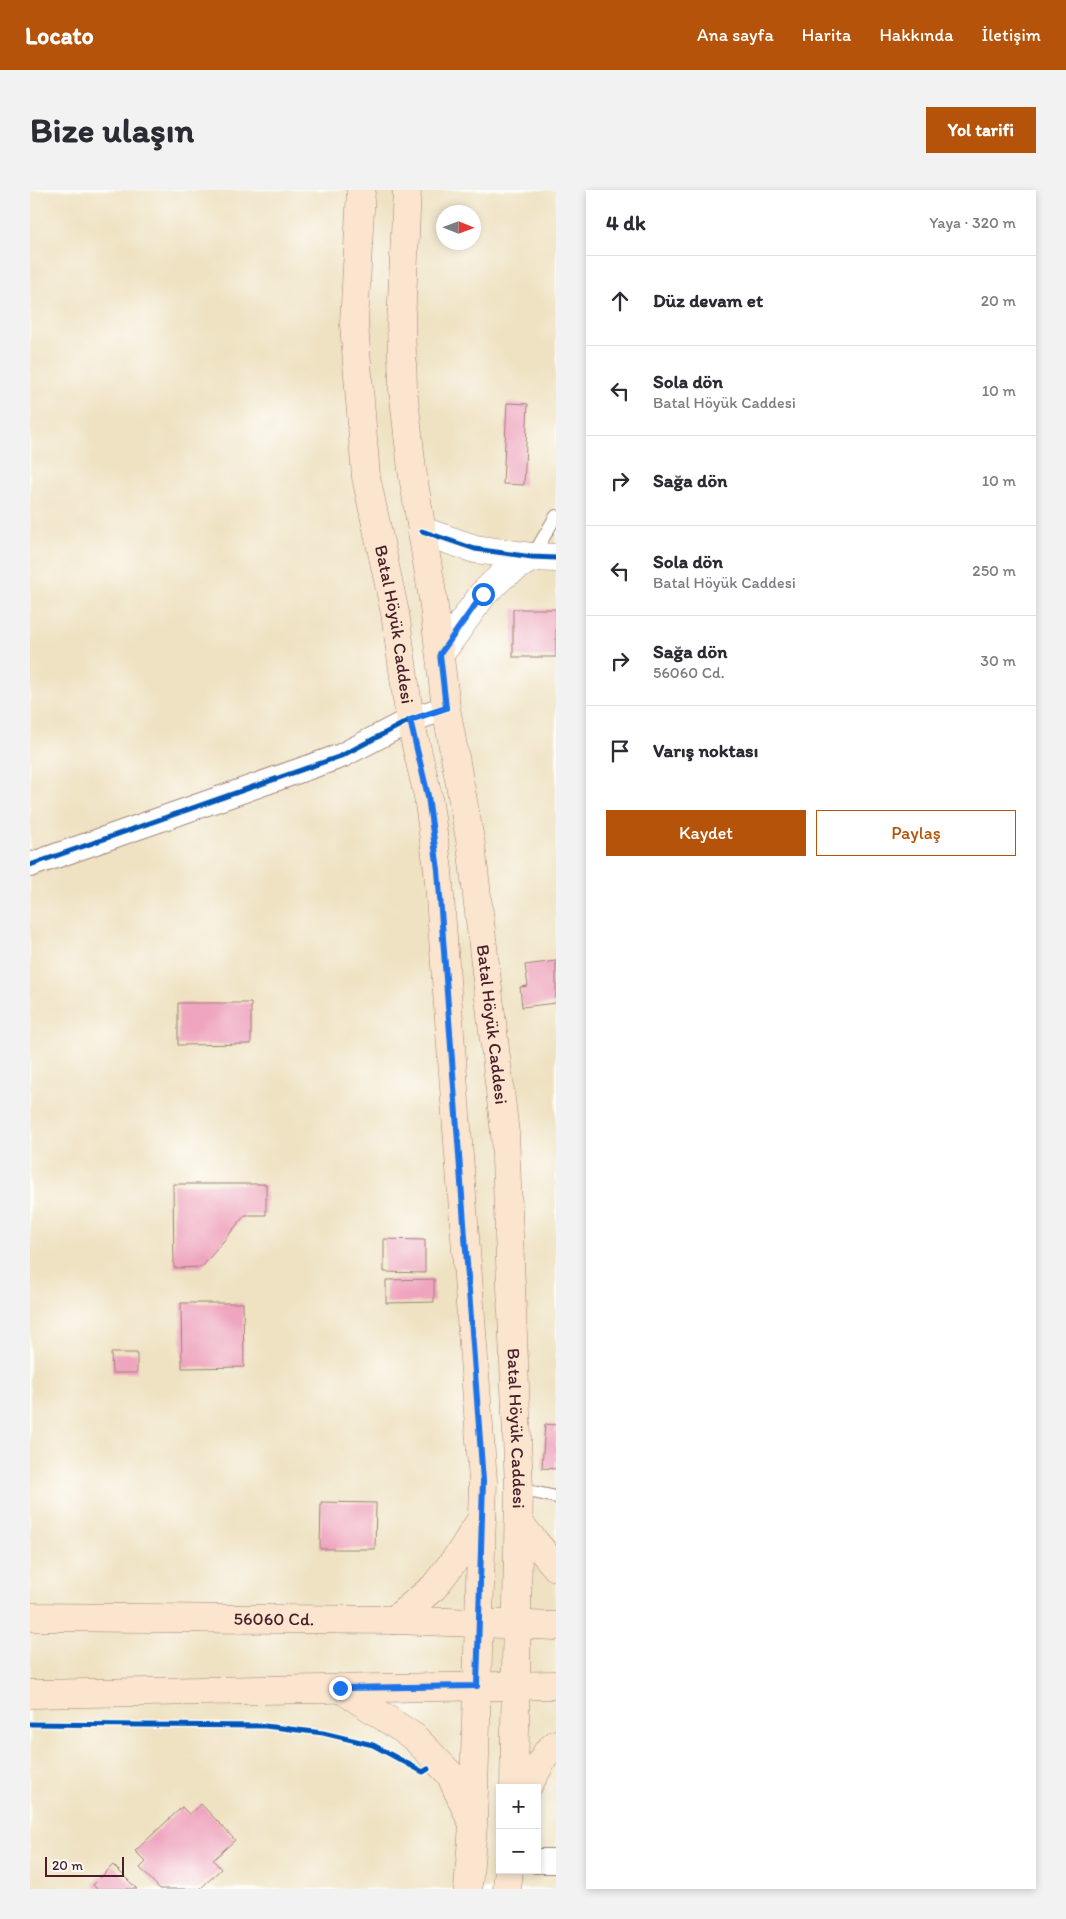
<!DOCTYPE html>
<html lang="tr">
<meta charset="utf-8">
<style>
body{margin:0;font-family:Itim,sans-serif;background:#f2f2f3;color:#2b2b33}
.controls{position:absolute;right:15px;bottom:15px;display:grid;overflow:hidden;border-radius:0px;box-shadow:0 2px 8px #0003}
.controls button{width:45px;height:45px;display:grid;place-items:center;padding:0;border:0;border-bottom:1px solid #e1e1e2;background:#fff;color:#2b2b33;font:25px sans-serif}
.compass{position:absolute;left:406px;top:15px;width:45px;height:45px;border-radius:50%;background:#fff;box-shadow:0 2px 8px #0003;rotate:91deg}
.scale{position:absolute;left:15px;bottom:12px;width:79px;box-sizing:border-box;padding-left:5px;border:2px solid #4a1f2b;border-top:0;font-size:14px;line-height:18px;white-space:nowrap;color:#4a1f2b;-webkit-text-stroke:4px #fdfcf7;paint-order:stroke}
.stop{position:absolute;width:15px;height:15px;margin:-11px;border:4px solid #1a73e8;border-radius:50%;background:#fff}
.stop.end{background:#1a73e8;border-color:#fff;box-shadow:0 1px 5px #0008}
.list{margin:0;padding:0;list-style:none}
h2{display:flex;justify-content:space-between;align-items:center;height:65px;margin:0;padding:0 20px;font-size:21px}
h2 small{font-size:16px;font-weight:400;color:#7c7c81}
.list li{display:grid;grid-template-columns:32px 1fr auto;gap:15px;align-items:center;box-sizing:border-box;height:90px;padding:0 20px;border-top:1px solid #e1e1e2}
.list b{display:block;font-size:19px;white-space:nowrap}
.list p{margin:0;font-size:16px;white-space:nowrap;color:#7c7c81}
.list em{font-size:16px;font-style:normal;color:#7c7c81}
.actions{display:flex;gap:10px;padding:15px 20px}
.actions a{flex:1;padding:11px 0;border:1px solid #b45309;border-radius:0px;text-align:center;font-size:18px;color:#b45309}
.actions .main{background:#b45309;color:#fff}
.icon{flex:none;width:28px;height:28px;fill:none;stroke:currentColor;stroke-width:2;stroke-linecap:round;stroke-linejoin:round}
.map{position:relative;flex:none;width:526px;height:1699px;overflow:hidden;border-radius:0px}
header{display:flex;align-items:center;gap:30px;box-sizing:border-box;height:70px;padding:0 25px;background:#b45309;color:#fff}
header strong{font-size:24px}
nav{display:flex;gap:28px;margin-inline-start:auto;font-size:18px}
.intro{display:flex;align-items:center;justify-content:space-between;box-sizing:border-box;height:120px;padding:0 30px}
h1{margin:0;font-size:35px}
.button{padding:12px 22px;border-radius:0px;background:#b45309;color:#fff;font-size:18px;font-weight:700}
main{display:flex;gap:30px;padding:0 30px}
aside{flex:1;background:#fff;border-radius:0px;box-shadow:0 2px 8px #0003}
.map>svg:first-child{display:block}
.building{fill:#efa5bf}
.lines{fill:none;stroke-linecap:round;stroke-linejoin:round}
.service-casing{stroke:#9c8076;stroke-width:14}
.minor-casing{stroke:#9c8076;stroke-width:26}
.tertiary-casing{stroke:#9c8076;stroke-width:29}
.secondary-casing{stroke:#9c8076;stroke-width:29}
.service{stroke:#fff;stroke-width:12}
.minor{stroke:#fff;stroke-width:24}
.tertiary{stroke:#fff;stroke-width:28}
.secondary{stroke:#fbe5cf;stroke-width:28}
.cycleway-casing{stroke:#fdfcf7;stroke-width:8}
.cycleway{stroke:#0057b8;stroke-width:5}
.route{stroke:#1a73e8;stroke-width:6}
.labels{text-anchor:middle;stroke-width:4.5;stroke-linejoin:round;paint-order:stroke}
.street-label{font-size:18px;fill:#4a1f2b;stroke:#fdfcf7}
</style>
<header>
<strong>Locato</strong>
<nav><a>Ana sayfa</a><a>Harita</a><a>Hakkında</a><a>İletişim</a></nav>
</header>
<div class="intro"><h1>Bize ulaşın</h1><a class="button">Yol tarifi</a></div>
<main>
<div class="map">
<svg width="526" height="1699" viewBox="0 0 526 1699">
<rect width="100%" height="100%" fill="#fdfcf7"/>
<filter id="ink" filterUnits="userSpaceOnUse"><feTurbulence type="fractalNoise" baseFrequency=".02" numOctaves="2"/><feDisplacementMap in="SourceGraphic" scale="10" xChannelSelector="R" yChannelSelector="G"/><feConvolveMatrix kernelMatrix="1 2 1 2 8 2 1 2 1" color-interpolation-filters="sRGB"/></filter>
<filter id="wash" filterUnits="userSpaceOnUse"><feTurbulence type="fractalNoise" baseFrequency=".0096" numOctaves="4" result="noise"/><feDisplacementMap in="SourceGraphic" scale="20" xChannelSelector="R" yChannelSelector="G"/><feGaussianBlur stdDeviation="1.12" result="paint"/><feColorMatrix in="noise" values="0 0 0 0 0 0 0 0 0 0 0 0 0 0 0 0 0 1.4 0 .05"/><feComposite in="paint" operator="in"/></filter>
<g filter="url(#wash)">
<rect width="100%" height="100%" fill="#efe2c2"/>
<g id="blocks">
<g class="building">
<path d="M477 213 498 214 494 295 473 294Z"/>
<rect x="483" y="419" width="43" height="48"/>
<path d="M526 771V813L492 817 490 797 498 796 495 775Z"/>
<path d="M148 813H221V854L148 855Z"/>
<path d="M143 994H236V1025H215L172 1077 144 1078Z"/>
<path d="M354 1049 395 1050V1083L354 1082Z"/>
<path d="M404 1089V1112L356 1113V1090Z"/>
<path d="M151 1113H213L214 1177 152 1178Z"/>
<path d="M81 1163H107V1183H82Z"/>
<path d="M515 1234 526 1235V1279L512 1278Z"/>
<path d="M291 1312 346 1313 345 1359H290Z"/>
<path d="M171 1614 205 1650 183 1670 191 1679 170 1699H130L110 1678 116 1672 105 1661 152 1617 159 1624Z"/>
<path d="M83 1675 107 1699H67L63 1695Z"/>
</g>
</g>
</g>
<g filter="url(#ink)">
<use href="#blocks" fill-opacity="0" stroke="#9c8076" stroke-width="1"/>
<g class="lines">
<defs>
<g id="service">
<path d="M502 367 526 326"/>
<path d="M489 1299 526 1307"/>
</g>
<g id="minor">
<path d="M0 675 311 566 380 530 416 518"/>
<path d="M507 1671H526"/>
</g>
<g id="tertiary">
<path d="M392 341 445 359 502 367 526 368"/>
<path d="M410 464 453 404 472 386 502 367"/>
</g>
<g id="secondary">
<path id="s1" d="M331 0 324 134 336 287 365 423 380 530 398 606 408 680 453 1291 443 1635 438 1699"/>
<path id="s2" d="M377 0 371 133 373 199 382 280 403 409 416 518 441 655 475 943 489 1299 484 1598"/>
<path d="M489 1333 526 1377"/>
<path id="s3" d="M0 1427 364 1430 526 1436"/>
<path d="M364 1430 404 1397 430 1363 452 1328"/>
<path d="M310 1498 384 1547 420 1584 440 1628"/>
<path d="M0 1504 526 1495"/>
<path d="M497 1598 517 1562 526 1554"/>
<path d="M477 1699 479 1680"/>
</g>
</defs>
<use href="#service" class="service-casing"/>
<use href="#minor" class="minor-casing"/>
<use href="#tertiary" class="tertiary-casing"/>
<use href="#secondary" class="secondary-casing"/>
<use href="#service" class="service"/>
<use href="#minor" class="minor"/>
<use href="#tertiary" class="tertiary"/>
<use href="#secondary" class="secondary"/>
<defs>
<g id="cycleway">
<path d="M392 341 445 359 502 367 526 368"/>
<path d="M0 675 311 566 380 530 416 518"/>
<path d="M0 1534 235 1536 293 1543 343 1555 393 1582 398 1579"/>
</g>
</defs>
<use href="#cycleway" class="cycleway-casing"/>
<use href="#cycleway" class="cycleway"/>
</g>
</g>
<g class="lines" filter="url(#ink)">
<path class="route" d="M310 1498 447 1496 453 1291 408 680 398 606 380 530 416 518 410 464 453 404"/>
</g>
<g class="labels">
<g class="street-label">
<text dy="6" stroke="none"><textPath href="#s1" startOffset="438">Batal Höyük Caddesi</textPath></text>
<text dy="6" stroke="none"><textPath href="#s2" startOffset="841">Batal Höyük Caddesi</textPath></text>
<text dy="6" stroke="none"><textPath href="#s2" startOffset="1246">Batal Höyük Caddesi</textPath></text>
<text dy="6" stroke="none"><textPath href="#s3" startOffset="244">56060 Cd.</textPath></text>
</g>
</g>
</svg>
<div class="controls">
<button>+</button>
<button>−</button>
</div>
<svg class="compass" viewBox="-18 -18 36 36"><path d="M0-13l5 13h-10z" fill="#e53935"/><path d="M0 13l5-13h-10z" fill="#7c7c81"/></svg>
<div class="scale">20 m</div>
<div class="stop" style="left:453px;top:404px"></div>
<div class="stop end" style="left:310px;top:1498px"></div>
</div>
<aside>
<h2>4 dk<small>Yaya · 320 m</small></h2>
<ul class="list">
<li><svg class="icon" aria-label="ahead" viewBox="0 0 24 24"><path d="M12 20V5M6 11l6-6 6 6"/></svg><div><b>Düz devam et</b></div><em>20 m</em></li>
<li><svg class="icon" aria-label="left" viewBox="0 0 24 24"><path d="M17 20v-9H6M10 6l-5 5 5 5"/></svg><div><b>Sola dön</b><p>Batal Höyük Caddesi</p></div><em>10 m</em></li>
<li><svg class="icon" aria-label="right" viewBox="0 0 24 24"><path d="M7 20v-9h11M14 6l5 5-5 5"/></svg><div><b>Sağa dön</b></div><em>10 m</em></li>
<li><svg class="icon" aria-label="left" viewBox="0 0 24 24"><path d="M17 20v-9H6M10 6l-5 5 5 5"/></svg><div><b>Sola dön</b><p>Batal Höyük Caddesi</p></div><em>250 m</em></li>
<li><svg class="icon" aria-label="right" viewBox="0 0 24 24"><path d="M7 20v-9h11M14 6l5 5-5 5"/></svg><div><b>Sağa dön</b><p>56060 Cd.</p></div><em>30 m</em></li>
<li><svg class="icon" aria-label="arrive" viewBox="0 0 24 24"><path d="M6 21V4h12l-3 4 3 4H6"/></svg><div><b>Varış noktası</b></div></li>
</ul>
<div class="actions"><a class="main">Kaydet</a><a>Paylaş</a></div>
</aside>
</main>
